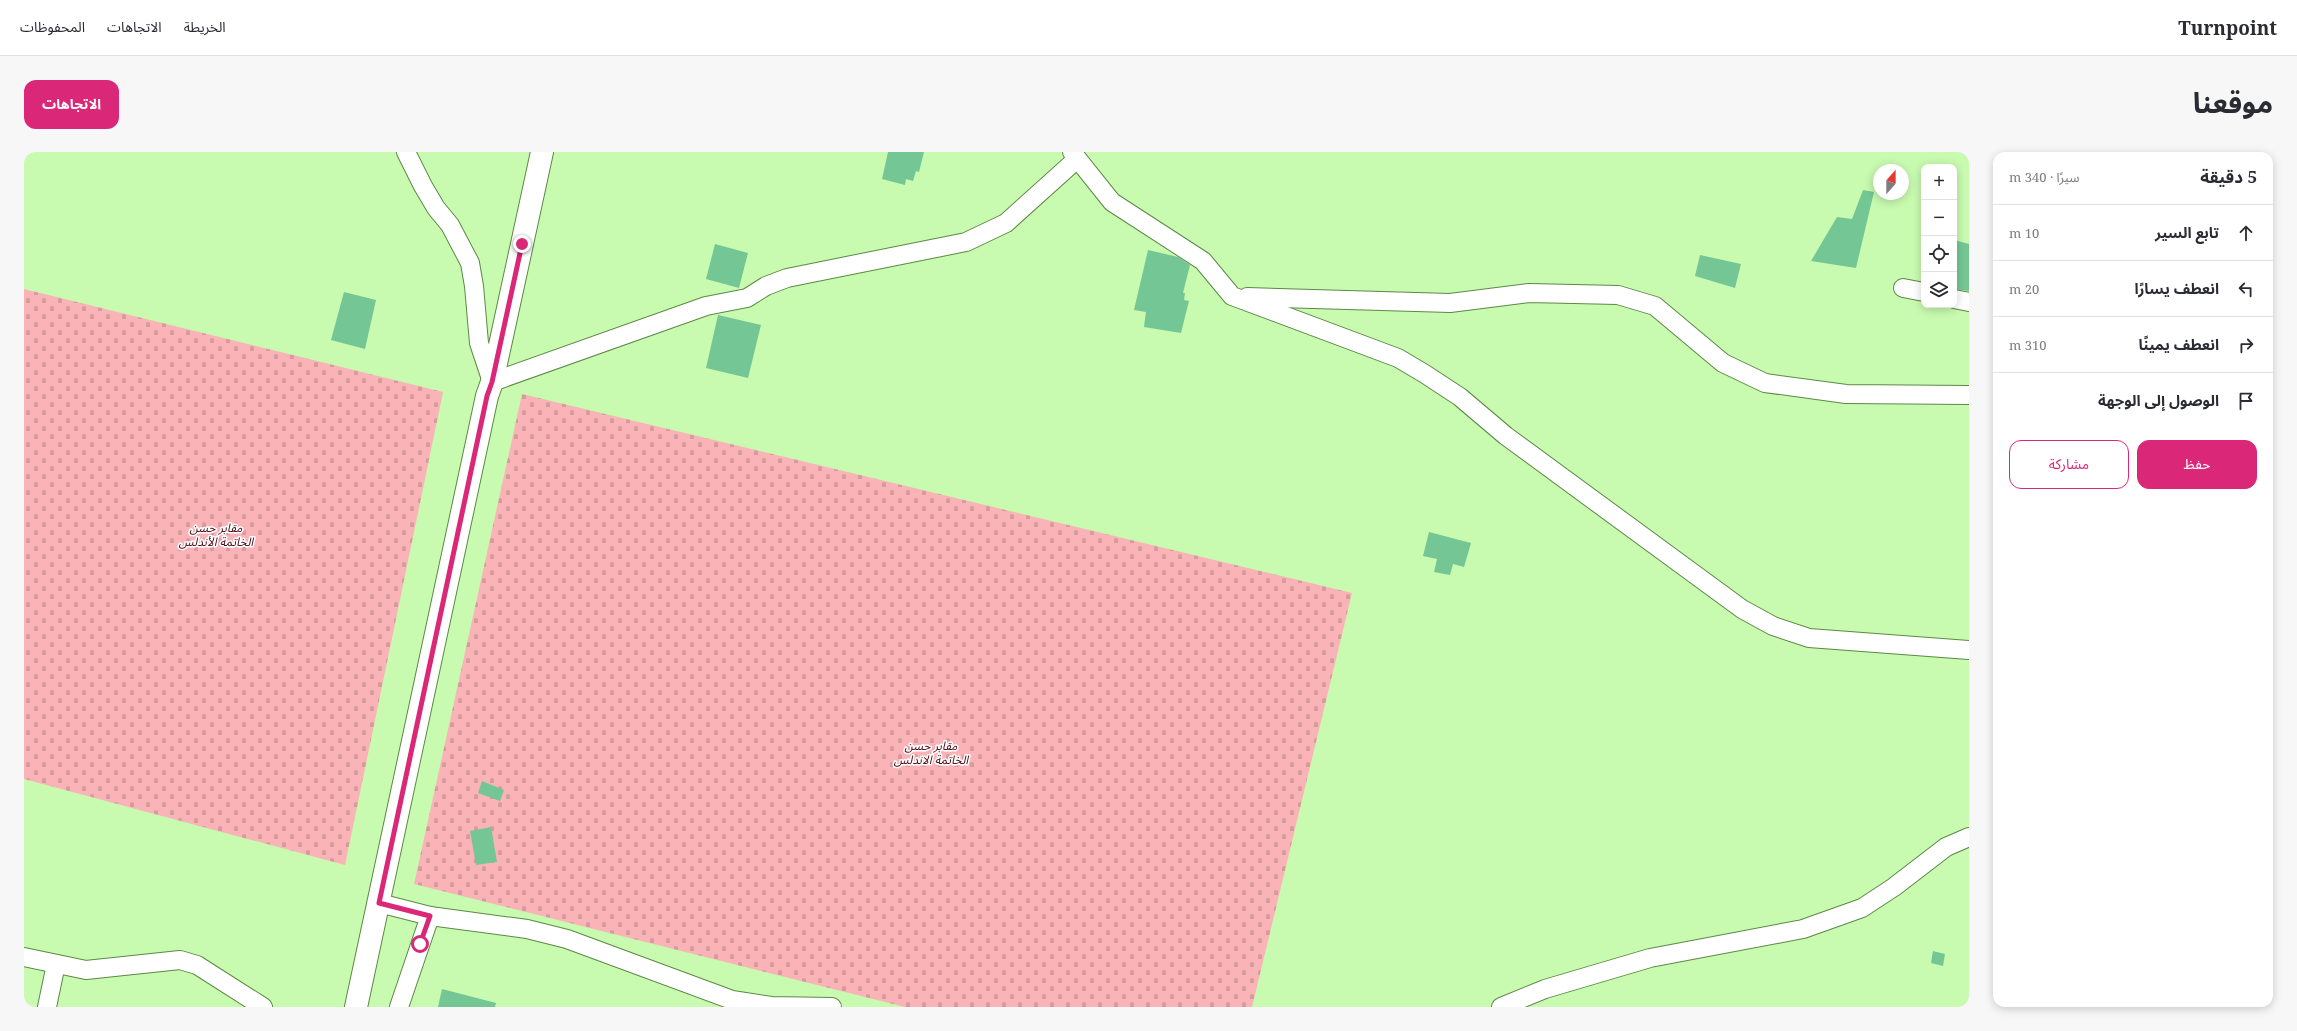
<!DOCTYPE html>
<html lang="ar">
<meta charset="utf-8">
<style>
body{margin:0;font-family:"Noto Serif","Noto Sans Arabic",serif;background:#f7f7f7;color:#2b2b33;direction:rtl}
.controls{position:absolute;right:12px;top:12px;display:grid;overflow:hidden;border-radius:8px;box-shadow:0 2px 10px #0003}
.controls button{width:36px;height:36px;display:grid;place-items:center;padding:0;border:0;border-bottom:1px solid #e1e1e2;background:#fff;color:#2b2b33;font:20px sans-serif}
.compass{position:absolute;left:1849px;top:12px;width:36px;height:36px;border-radius:50%;background:#fff;box-shadow:0 2px 10px #0003;rotate:21deg}
.stop{position:absolute;width:12px;height:12px;margin:-9px;border:3px solid #db2777;border-radius:50%;background:#fff}
.stop.end{background:#db2777;border-color:#fff;box-shadow:0 1px 4px #0008}
.list{margin:0;padding:0;list-style:none}
h2{display:flex;justify-content:space-between;align-items:center;height:52px;margin:0;padding:0 16px;font-size:17px}
h2 small{font-size:13px;font-weight:400;color:#7c7c81}
.list li{display:grid;grid-template-columns:26px 1fr auto;gap:12px;align-items:center;box-sizing:border-box;height:56px;padding:0 16px;border-top:1px solid #e1e1e2}
.list b{display:block;font-size:15px;white-space:nowrap}
.list em{font-size:13px;font-style:normal;color:#7c7c81}
.actions{display:flex;gap:8px;padding:12px 16px}
.actions a{flex:1;padding:9px 0;border:1px solid #db2777;border-radius:12px;text-align:center;font-size:14px;color:#db2777}
.actions .main{background:#db2777;color:#fff}
.icon{flex:none;width:22px;height:22px;fill:none;stroke:currentColor;stroke-width:2;stroke-linecap:round;stroke-linejoin:round}
.map{position:relative;flex:none;width:1945px;height:855px;overflow:hidden;direction:ltr;border-radius:12px}
header{display:flex;align-items:center;gap:24px;box-sizing:border-box;height:56px;padding:0 20px;background:#fff;border-bottom:1px solid #e1e1e2}
header strong{font-size:19px}
nav{display:flex;gap:22px;margin-inline-start:auto;font-size:14px}
.intro{display:flex;align-items:center;justify-content:space-between;box-sizing:border-box;height:96px;padding:0 24px}
h1{margin:0;font-size:28px}
.button{padding:10px 18px;border-radius:12px;background:#db2777;color:#fff;font-size:14px;font-weight:700}
main{display:flex;gap:24px;padding:0 24px}
aside{flex:1;background:#fff;border-radius:12px;box-shadow:0 2px 10px #0003}
.map>svg:first-child{display:block}
.cemetery{fill:url(#cemetery-stones)}
.building{fill:#74c794}
.lines{fill:none;stroke-linecap:round;stroke-linejoin:round}
.minor-casing{stroke:#5c8945;stroke-width:20}
.tertiary-casing{stroke:#5c8945;stroke-width:24}
.minor{stroke:#fff;stroke-width:18}
.tertiary{stroke:#fff;stroke-width:22}
.route{stroke:#db2777;stroke-width:5}
.labels{text-anchor:middle;stroke-width:3;stroke-linejoin:round;paint-order:stroke}
.park-label{font-size:12px;font-style:italic;fill:#4e0f1a;stroke:#fff}
</style>
<header>
<strong>Turnpoint</strong>
<nav><a>الخريطة</a><a>الاتجاهات</a><a>المحفوظات</a></nav>
</header>
<div class="intro"><h1>موقعنا</h1><a class="button">الاتجاهات</a></div>
<main>
<aside>
<h2>5 دقيقة<small>سيرًا · 340 m</small></h2>
<ul class="list">
<li><svg class="icon" aria-label="ahead" viewBox="0 0 24 24"><path d="M12 20V5M6 11l6-6 6 6"/></svg><div><b>تابع السير</b></div><em>10 m</em></li>
<li><svg class="icon" aria-label="left" viewBox="0 0 24 24"><path d="M17 20v-9H6M10 6l-5 5 5 5"/></svg><div><b>انعطف يسارًا</b></div><em>20 m</em></li>
<li><svg class="icon" aria-label="right" viewBox="0 0 24 24"><path d="M7 20v-9h11M14 6l5 5-5 5"/></svg><div><b>انعطف يمينًا</b></div><em>310 m</em></li>
<li><svg class="icon" aria-label="arrive" viewBox="0 0 24 24"><path d="M6 21V4h12l-3 4 3 4H6"/></svg><div><b>الوصول إلى الوجهة</b></div></li>
</ul>
<div class="actions"><a class="main">حفظ</a><a>مشاركة</a></div>
</aside>
<div class="map">
<svg width="1945" height="855" viewBox="0 0 1945 855">
<defs>
<pattern id="cemetery-stones" width="16" height="16" patternUnits="userSpaceOnUse"><rect width="16" height="16" fill="#fab3b6"/><path d="M2 7V4a2 2 0 0 1 4 0v3zM10 15v-3a2 2 0 0 1 4 0v3z" fill="#d69b9c"/></pattern>
</defs>
<rect width="100%" height="100%" fill="#c8fab0"/>
<g class="cemetery">
<path d="M0 137 419 240 321 713 0 627Z"/>
<path d="M498 242 1328 441 1228 855H881L390 732Z"/>
</g>
<g class="building">
<path d="M864 0H900L895 20 892 19 889 29 882 27 881 33 858 27Z"/>
<path d="M1839 38 1850 40 1832 116 1787 109 1813 65 1828 67Z"/>
<path d="M1930 88 1945 92V139L1930 137Z"/>
<path d="M691 92 724 101 715 136 682 127Z"/>
<path d="M1124 98 1154 105 1166 113 1159 141H1161L1160 148 1165 149 1157 181 1120 175 1122 160 1110 158Z"/>
<path d="M1676 103 1717 112 1711 136 1671 124Z"/>
<path d="M320 140 352 148 341 197 307 188Z"/>
<path d="M694 163 737 173 724 226 682 216Z"/>
<path d="M1405 380 1447 391 1440 415 1429 412 1426 423 1410 420 1413 407 1399 404Z"/>
<path d="M458 629 480 638 476 649 454 641Z"/>
<path d="M467 675 473 710 452 713 446 679Z"/>
<path d="M1909 799 1921 802 1919 814 1907 811Z"/>
<path d="M418 837 472 851 471 855H414Z"/>
</g>
<g class="lines">
<defs>
<g id="minor">
<path d="M382 0 399 34 412 56 426 73 446 111 450 134 455 191 468 230 682 154 723 146 742 134 763 126 942 90 982 71 1053 7"/>
<path d="M1048 0 1088 50 1179 109 1208 144 1374 206 1401 222 1436 245 1482 284 1718 457 1749 474 1785 486 1945 498"/>
<path d="M1879 136 1900 140"/>
<path d="M1223 145 1426 151 1505 141 1594 143 1631 154 1699 211 1741 231 1822 242 1945 243"/>
<path d="M1930 147 1945 150"/>
<path d="M355 751 406 764 503 777 543 787 708 848 747 854 808 855"/>
<path d="M0 805 62 818 156 808 173 813 239 855"/>
<path d="M23 855 32 812"/>
<path d="M375 855 406 764"/>
<path d="M1477 855 1521 837 1626 806 1779 777 1838 756 1870 735 1922 695 1945 685"/>
</g>
<path id="tertiary" d="M332 855 463 244 468 230 518 0"/>
</defs>
<use href="#minor" class="minor-casing"/>
<use href="#tertiary" class="tertiary-casing"/>
<use href="#minor" class="minor"/>
<use href="#tertiary" class="tertiary"/>
</g>
<g class="lines">
<path class="route" d="M396 792 406 764 355 751 463 244 468 230 498 92"/>
</g>
<g class="labels">
<g class="park-label">
<text x="192" y="380">مقابر حسن<tspan x="192" dy="14">الخاتمة الأندلس</tspan></text>
<text x="907" y="598">مقابر حسن<tspan x="907" dy="14">الخاتمة الاندلس</tspan></text>
</g>
</g>
</svg>
<div class="controls">
<button>+</button>
<button>−</button>
<button><svg class="icon" aria-label="locate" viewBox="0 0 24 24"><circle cx="12" cy="12" r="6"/><path d="M12 2v4M12 18v4M2 12h4M18 12h4"/></svg></button>
<button><svg class="icon" aria-label="layers" viewBox="0 0 24 24"><path d="M12 4l9 5-9 5-9-5zM3 14l9 5 9-5"/></svg></button>
</div>
<svg class="compass" viewBox="-18 -18 36 36"><path d="M0-13l5 13h-10z" fill="#e53935"/><path d="M0 13l5-13h-10z" fill="#7c7c81"/></svg>
<div class="stop" style="left:396px;top:792px"></div>
<div class="stop end" style="left:498px;top:92px"></div>
</div>
</main>
